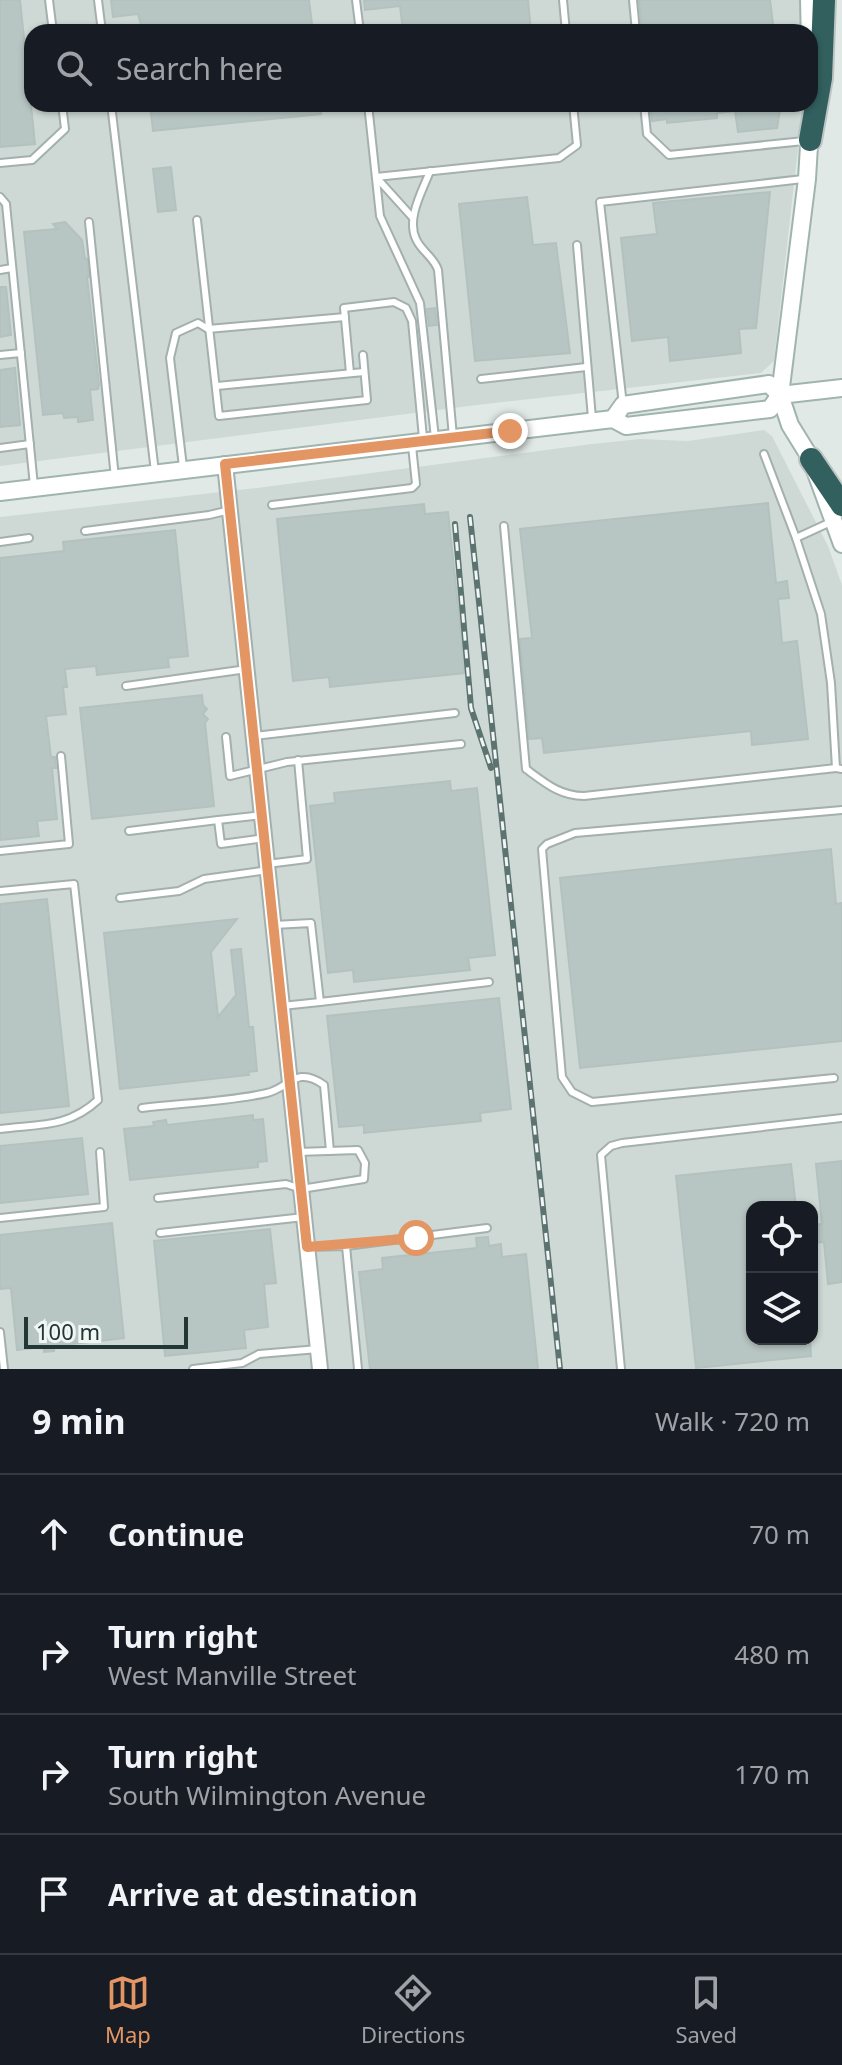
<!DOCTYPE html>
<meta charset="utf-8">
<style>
body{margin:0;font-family:"Noto Sans",sans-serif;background:#242831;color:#f1f3f6}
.controls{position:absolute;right:24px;bottom:24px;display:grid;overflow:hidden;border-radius:16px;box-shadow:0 2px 6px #0004}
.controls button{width:72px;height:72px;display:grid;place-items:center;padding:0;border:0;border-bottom:2px solid #363941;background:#171b24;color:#f1f3f6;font:40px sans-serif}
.scale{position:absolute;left:24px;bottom:20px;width:164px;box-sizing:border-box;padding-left:8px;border:4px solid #223735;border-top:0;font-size:22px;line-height:28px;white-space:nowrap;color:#223735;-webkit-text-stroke:6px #f0f6f4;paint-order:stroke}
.stop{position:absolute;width:24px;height:24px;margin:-18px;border:6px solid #e39664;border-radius:50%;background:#fff}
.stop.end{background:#e39664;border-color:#fff;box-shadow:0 2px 8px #0008}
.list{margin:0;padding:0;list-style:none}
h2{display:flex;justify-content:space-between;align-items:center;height:104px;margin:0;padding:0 32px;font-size:34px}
h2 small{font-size:26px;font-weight:400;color:#9ea1a6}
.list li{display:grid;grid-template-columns:52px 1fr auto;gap:24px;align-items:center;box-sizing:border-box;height:120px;padding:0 32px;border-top:2px solid #363941}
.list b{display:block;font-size:30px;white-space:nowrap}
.list p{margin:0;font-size:26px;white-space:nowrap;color:#9ea1a6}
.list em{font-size:26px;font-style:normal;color:#9ea1a6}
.icon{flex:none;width:44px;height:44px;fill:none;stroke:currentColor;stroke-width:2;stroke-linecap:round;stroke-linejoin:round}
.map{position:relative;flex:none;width:842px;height:1369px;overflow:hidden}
.search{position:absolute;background:#171b24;box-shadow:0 2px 6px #0004;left:24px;right:24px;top:24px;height:88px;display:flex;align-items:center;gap:20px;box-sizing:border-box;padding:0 28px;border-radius:24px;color:#9ea1a6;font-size:30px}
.sheet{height:584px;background:#171b24}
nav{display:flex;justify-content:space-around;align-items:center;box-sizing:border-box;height:112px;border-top:2px solid #363941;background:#171b24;font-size:22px;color:#9ea1a6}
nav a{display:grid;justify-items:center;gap:4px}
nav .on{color:#e39664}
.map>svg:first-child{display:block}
.built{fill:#ced9d5;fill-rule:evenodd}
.building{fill:#b8c6c3;stroke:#b3c2be;stroke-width:2}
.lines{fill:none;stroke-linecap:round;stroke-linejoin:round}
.service-casing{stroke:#a3b0ad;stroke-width:10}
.tertiary-casing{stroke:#a3b0ad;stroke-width:18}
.secondary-casing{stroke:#a0b4af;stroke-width:20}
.motorway-casing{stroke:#bdc3c2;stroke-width:26}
.service{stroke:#fff;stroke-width:6}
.tertiary{stroke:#fff;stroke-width:14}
.secondary{stroke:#fff;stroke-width:16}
.motorway{stroke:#31605e;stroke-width:22}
.rail-casing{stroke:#5d7370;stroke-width:6}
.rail{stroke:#f0f6f4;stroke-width:3;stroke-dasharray:9;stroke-linecap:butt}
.route{stroke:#e39664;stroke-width:10}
</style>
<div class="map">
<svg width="842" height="1369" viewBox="0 0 842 1369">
<rect width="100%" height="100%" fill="#e0e9e6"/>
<g class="built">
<path d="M0 0H799L803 32H32V104H803L774 361 761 373 477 405 0 466Z"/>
<path d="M764 430 772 436 828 546 842 585V1369H0V517L257 488 592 444 640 439 688 441ZM752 1207H812V1339H752Z"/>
</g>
<g class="building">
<path d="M0 0H20L35 144 0 147Z"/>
<path d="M111 0H309L313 32H143L138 14 113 17Z"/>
<path d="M364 0H528L531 32H405L403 31 400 6 365 10Z"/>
<path d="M639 0H770L774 32H642Z"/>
<path d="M150 104H320L321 114 153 131Z"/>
<path d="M650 104H781L777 128 738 132 735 111 717 113V118L667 123V119L652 121Z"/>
<path d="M171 167 176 210 158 212 153 169Z"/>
<path d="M770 192 756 328 739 329 741 353 670 361 668 337 632 341 621 238 657 234 653 203Z"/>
<path d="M527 197 533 245 556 243 570 353 475 361 459 204Z"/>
<path d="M65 222 82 240 85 259H87L89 277H87L99 385 98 389 90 390 93 420 78 422V417L64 418 63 413 43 415 24 232 57 229 53 224Z"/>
<path d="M0 287H6L11 335 0 337Z"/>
<path d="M435 308 437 325 429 326 427 309Z"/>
<path d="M15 368 20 425 0 427V370Z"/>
<path d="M768 503 776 583 787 581 789 598 778 599 782 643 797 641 808 739 752 745 751 731 544 753 542 738 529 739 520 639 532 638 520 529Z"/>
<path d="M424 504 425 514 448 512 465 673 330 687 329 677 293 681 277 519Z"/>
<path d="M175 530 188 656 168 658 169 667 97 675 96 666 65 669 67 687H63L66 714 46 716 51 757H55L56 768H52L57 819 37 821 39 836 0 840V558L64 551 63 542Z"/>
<path d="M202 695 203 705 207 709 203 714 208 719 205 723 214 806 92 819 80 708Z"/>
<path d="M450 781 451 791 477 788 495 955 468 958 470 970 354 982 353 970 328 973 310 806 335 803 334 793Z"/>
<path d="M831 849 836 904 842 903V1041L580 1068 560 878Z"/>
<path d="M47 899 69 1106 0 1113V904Z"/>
<path d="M237 919 211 952 218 1017 236 995 231 950 241 949 249 1027H253L257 1071 248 1072 249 1075 120 1089 104 933Z"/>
<path d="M499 998 511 1109 480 1113 481 1121 364 1133V1125L339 1127 327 1016Z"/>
<path d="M253 1115V1120L263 1119 267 1161 258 1162V1167L130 1180 124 1129 154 1126 153 1122 166 1120 167 1125Z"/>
<path d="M82 1138 88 1194 0 1203V1146Z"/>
<path d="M842 1161V1282L828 1284 824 1242 812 1243V1225L822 1224 816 1164Z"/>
<path d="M791 1164 796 1207H752V1339H810L811 1356 696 1368 676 1176Z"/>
<path d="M112 1223 124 1338 54 1346V1351L44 1352V1347L17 1350 11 1288 0 1289V1235Z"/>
<path d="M270 1229 276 1283 264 1284 268 1327 244 1330 246 1348 165 1356 154 1241Z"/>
<path d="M488 1237 489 1246 501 1244 502 1257 526 1254 538 1369H370L359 1272 383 1269 382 1258 477 1248 476 1238Z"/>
</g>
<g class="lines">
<defs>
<g id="service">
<path d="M49 0 53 32"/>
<path d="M98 0 102 32"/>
<path d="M356 0 360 32"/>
<path d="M563 0 566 32"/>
<path d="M633 0 636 32"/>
<path d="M111 104 155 472"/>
<path d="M368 104 380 216 420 303 435 438"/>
<path d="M644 104 647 134 669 155 804 141"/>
<path d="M0 163 32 160 65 129 62 104"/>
<path d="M430 171C423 190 406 218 416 239 421 251 434 257 438 270L453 437"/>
<path d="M376 177 559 158 577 145 573 104"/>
<path d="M376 177 413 218"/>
<path d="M0 197 6 204 34 486"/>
<path d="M197 220 219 416 367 400 363 355"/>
<path d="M89 222 115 478"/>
<path d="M577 245 592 418"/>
<path d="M0 270 12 268"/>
<path d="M0 355 21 353"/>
<path d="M350 373 344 308 394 302 406 308 412 321 423 438"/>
<path d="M481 379 586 367"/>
<path d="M217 386 364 372"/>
<path d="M623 405 600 202 803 179"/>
<path d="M0 448 30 444"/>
<path d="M764 454 796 538"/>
<path d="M183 467 170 358 176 333 198 323 208 329 345 317"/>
<path d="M272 505 412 488 416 484 412 446"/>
<path d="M833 521 796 538 821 614 831 683 836 768 842 769"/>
<path d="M504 526 526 769C545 783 560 796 584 796L836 768"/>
<path d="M85 531 209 515 230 510"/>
<path d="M0 542 29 538"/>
<path d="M126 686 247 669"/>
<path d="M254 736 455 713"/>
<path d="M226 737 230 776 287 762 461 744"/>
<path d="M262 815 218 820 221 844 265 838"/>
<path d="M129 831 218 820"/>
<path d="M0 851 69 844 61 756"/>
<path d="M267 864 307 859 298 760"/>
<path d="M0 891 74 884 98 1100C68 1128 39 1124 0 1129"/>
<path d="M120 898 179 891 204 879 268 870"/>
<path d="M274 925 311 923 320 1002 282 1006"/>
<path d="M320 1002 489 982"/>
<path d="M834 1078 592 1102 572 1092 562 1077 542 849 547 844 575 833 842 810"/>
<path d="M142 1108C183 1103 227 1102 267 1093 289 1088 296 1065 324 1085L330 1151"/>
<path d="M158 1198 286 1184 301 1189 364 1179 365 1163 358 1150 297 1152"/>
<path d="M0 1218 104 1207 100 1152"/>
<path d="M160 1233 304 1217"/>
<path d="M346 1246 487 1228"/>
<path d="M307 1247 346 1246 358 1369"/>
<path d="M0 1332 4 1369"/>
<path d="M193 1369 242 1363 259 1354 318 1349"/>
<path d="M621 1369 601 1155 611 1146 622 1143 842 1118"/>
</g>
<path id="tertiary" d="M225 464 320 1369"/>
<g id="secondary">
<path d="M809 0 811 85"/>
<path d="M810 129 807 179 780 395 790 425 811 459 842 544"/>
<path d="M613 419 623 405 769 384 780 395"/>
<path d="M0 492 613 419 626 426 770 409 780 395 842 388"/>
</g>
<g id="motorway">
<path d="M810 140 821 78 824 0"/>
<path d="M811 459 842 505"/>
</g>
</defs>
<use href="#service" class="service-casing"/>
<use href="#tertiary" class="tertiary-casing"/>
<use href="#secondary" class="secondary-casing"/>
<use href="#motorway" class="motorway-casing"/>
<use href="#service" class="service"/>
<use href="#tertiary" class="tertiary"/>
<use href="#secondary" class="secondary"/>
<use href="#motorway" class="motorway"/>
<defs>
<g id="rail">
<path d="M470 517 560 1369"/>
<path d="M455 524 471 708 491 768"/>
</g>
</defs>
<use href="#rail" class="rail-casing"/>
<use href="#rail" class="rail"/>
</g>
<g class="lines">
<path class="route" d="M416 1238 307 1247 225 464 510 431"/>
</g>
</svg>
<div class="controls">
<button><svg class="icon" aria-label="locate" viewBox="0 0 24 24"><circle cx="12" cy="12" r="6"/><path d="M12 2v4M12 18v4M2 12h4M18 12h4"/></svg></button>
<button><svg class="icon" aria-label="layers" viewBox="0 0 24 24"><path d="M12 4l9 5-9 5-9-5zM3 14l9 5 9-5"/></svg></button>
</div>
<div class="scale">100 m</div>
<div class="stop" style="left:416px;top:1238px"></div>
<div class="stop end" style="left:510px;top:431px"></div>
<div class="search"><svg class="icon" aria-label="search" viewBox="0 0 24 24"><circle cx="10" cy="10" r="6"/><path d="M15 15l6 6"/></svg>Search here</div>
</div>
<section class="sheet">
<h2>9 min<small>Walk · 720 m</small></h2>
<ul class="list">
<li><svg class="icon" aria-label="ahead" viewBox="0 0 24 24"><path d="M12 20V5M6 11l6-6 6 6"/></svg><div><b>Continue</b></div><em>70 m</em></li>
<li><svg class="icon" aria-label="right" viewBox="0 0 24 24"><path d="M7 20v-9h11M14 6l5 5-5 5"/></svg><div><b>Turn right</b><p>West Manville Street</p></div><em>480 m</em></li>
<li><svg class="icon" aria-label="right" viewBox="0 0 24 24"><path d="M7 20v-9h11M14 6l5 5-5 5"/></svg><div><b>Turn right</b><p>South Wilmington Avenue</p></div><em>170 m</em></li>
<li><svg class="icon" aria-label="arrive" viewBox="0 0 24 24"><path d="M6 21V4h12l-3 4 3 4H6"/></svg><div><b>Arrive at destination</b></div></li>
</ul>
</section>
<nav>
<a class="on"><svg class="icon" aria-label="map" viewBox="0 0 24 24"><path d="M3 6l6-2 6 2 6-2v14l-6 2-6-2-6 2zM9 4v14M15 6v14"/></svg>Map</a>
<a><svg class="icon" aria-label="directions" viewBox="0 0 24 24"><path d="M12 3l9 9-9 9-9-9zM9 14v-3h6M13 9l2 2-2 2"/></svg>Directions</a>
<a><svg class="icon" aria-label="saved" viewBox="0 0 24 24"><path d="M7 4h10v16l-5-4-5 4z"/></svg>Saved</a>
</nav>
